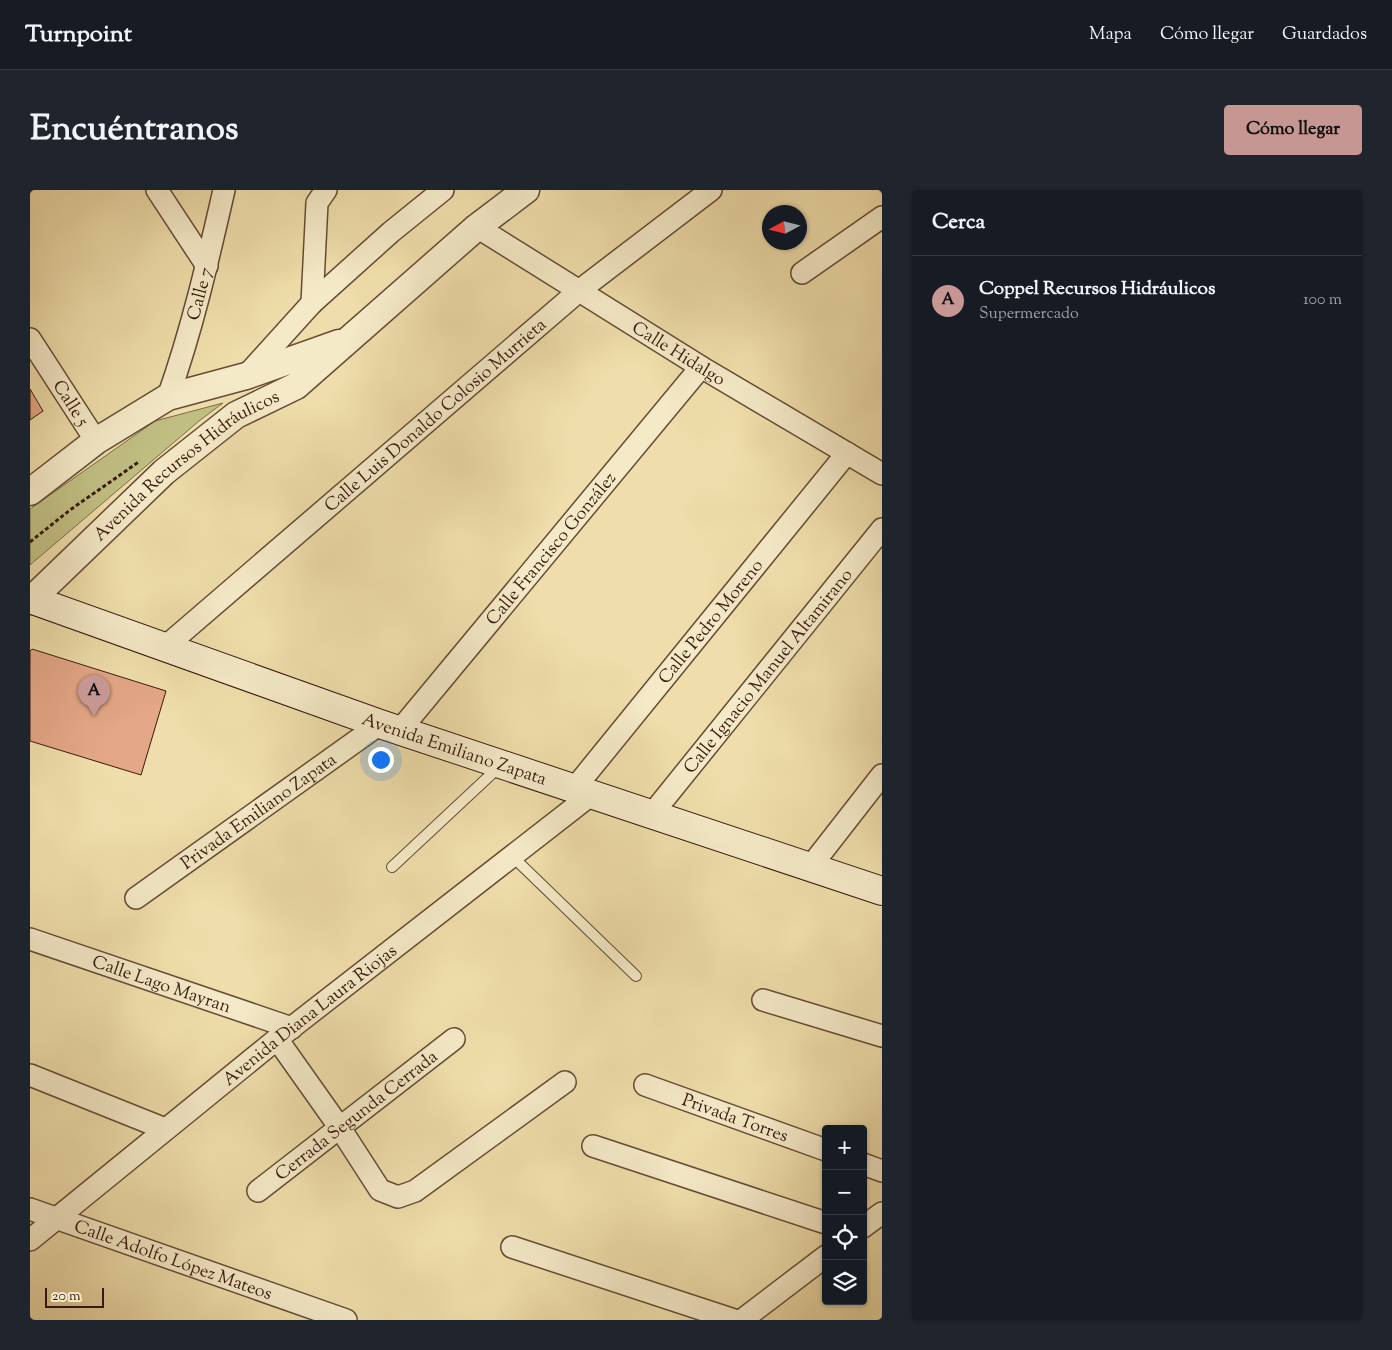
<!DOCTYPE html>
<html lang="es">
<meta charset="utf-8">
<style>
body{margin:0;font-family:"Sorts Mill Goudy",serif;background:#20242c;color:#f1f3f6}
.controls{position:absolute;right:15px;bottom:15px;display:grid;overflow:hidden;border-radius:5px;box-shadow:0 1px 4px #0004}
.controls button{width:45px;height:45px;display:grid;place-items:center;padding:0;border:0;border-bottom:1px solid #363941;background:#171b24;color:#f1f3f6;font:25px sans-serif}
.compass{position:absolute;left:732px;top:15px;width:45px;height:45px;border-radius:50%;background:#171b24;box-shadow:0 1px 4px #0004;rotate:263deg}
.scale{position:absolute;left:15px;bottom:12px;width:59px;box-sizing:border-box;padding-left:5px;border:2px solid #391a0f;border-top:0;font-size:14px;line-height:18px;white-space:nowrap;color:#391a0f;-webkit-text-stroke:4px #f5eac8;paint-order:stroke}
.you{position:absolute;left:350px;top:569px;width:18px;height:18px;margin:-12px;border:4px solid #fff;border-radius:50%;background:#1a73e8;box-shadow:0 0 0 8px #1a73e833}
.badge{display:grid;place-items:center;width:32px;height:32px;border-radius:50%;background:#c59692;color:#111;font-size:16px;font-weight:700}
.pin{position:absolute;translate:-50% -41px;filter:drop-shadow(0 1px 2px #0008)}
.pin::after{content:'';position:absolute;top:26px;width:18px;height:15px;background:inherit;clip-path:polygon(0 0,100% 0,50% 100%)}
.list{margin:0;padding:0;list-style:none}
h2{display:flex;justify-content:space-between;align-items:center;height:65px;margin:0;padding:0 20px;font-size:21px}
h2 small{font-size:16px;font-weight:400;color:#9ea1a6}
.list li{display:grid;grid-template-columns:32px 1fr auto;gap:15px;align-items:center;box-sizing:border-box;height:90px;padding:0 20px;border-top:1px solid #363941}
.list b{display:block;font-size:19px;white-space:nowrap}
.list p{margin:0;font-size:16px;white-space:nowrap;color:#9ea1a6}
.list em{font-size:16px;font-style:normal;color:#9ea1a6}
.icon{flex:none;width:28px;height:28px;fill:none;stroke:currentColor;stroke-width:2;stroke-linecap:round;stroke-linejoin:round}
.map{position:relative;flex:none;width:852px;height:1130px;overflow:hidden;border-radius:5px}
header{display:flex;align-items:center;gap:30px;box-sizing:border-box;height:70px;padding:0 25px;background:#171b24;border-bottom:1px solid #363941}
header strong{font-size:24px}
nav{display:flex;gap:28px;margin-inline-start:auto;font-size:18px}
.intro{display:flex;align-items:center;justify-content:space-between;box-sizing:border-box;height:120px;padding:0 30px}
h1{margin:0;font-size:35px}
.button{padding:12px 22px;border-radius:5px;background:#c59692;color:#111;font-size:18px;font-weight:700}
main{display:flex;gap:30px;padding:0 30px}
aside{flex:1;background:#171b24;border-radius:5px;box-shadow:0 1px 4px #0004}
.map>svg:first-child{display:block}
.green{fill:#c1bf83;stroke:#7d6c49}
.building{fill:#e4a787;stroke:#391a0f}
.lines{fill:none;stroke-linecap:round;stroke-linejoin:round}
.service-casing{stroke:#664b36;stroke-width:12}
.minor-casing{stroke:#664b36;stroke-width:24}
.tertiary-casing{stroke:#664b36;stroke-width:29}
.secondary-casing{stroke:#391a0f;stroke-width:30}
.path{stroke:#391a0f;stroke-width:3;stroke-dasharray:4 2.5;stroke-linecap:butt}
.service{stroke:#f5eac8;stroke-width:10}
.minor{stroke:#f5eac8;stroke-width:21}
.tertiary{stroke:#f5eac8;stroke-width:26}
.secondary{stroke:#f5eac8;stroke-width:28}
.labels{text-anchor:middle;stroke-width:4;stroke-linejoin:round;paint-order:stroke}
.street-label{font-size:18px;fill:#391a0f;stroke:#f5eac8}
</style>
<header>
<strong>Turnpoint</strong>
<nav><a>Mapa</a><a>Cómo llegar</a><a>Guardados</a></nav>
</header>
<div class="intro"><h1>Encuéntranos</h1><a class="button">Cómo llegar</a></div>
<main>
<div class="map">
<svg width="852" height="1130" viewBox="0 0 852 1130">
<rect width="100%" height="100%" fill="#efdeab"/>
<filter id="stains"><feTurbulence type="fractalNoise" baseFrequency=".004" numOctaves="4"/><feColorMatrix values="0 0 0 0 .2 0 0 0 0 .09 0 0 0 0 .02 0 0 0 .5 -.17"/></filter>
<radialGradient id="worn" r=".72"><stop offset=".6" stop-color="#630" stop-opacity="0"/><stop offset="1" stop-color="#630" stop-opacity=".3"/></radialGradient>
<path class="green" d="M193 213 169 231 0 375V319L125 231Z"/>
<g class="building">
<path d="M0 199 13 221 0 230Z"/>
<path d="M2 459 136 501 111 585 0 551V461Z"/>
</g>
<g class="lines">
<defs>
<g id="service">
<path d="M482 666 606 786"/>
<path d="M362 677 469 577"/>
</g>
<g id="minor">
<path d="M127 0 177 76"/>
<path id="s1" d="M447 37 671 177 852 284"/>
<path d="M772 83 852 27"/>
<path d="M282 113 287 13 296 0"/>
<path id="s2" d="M0 149 66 251"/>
<path d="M216 186 282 113 361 42 413 0"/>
<path id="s3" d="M138 207C162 140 178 70 194 0"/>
<path id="s4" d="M135 457 550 100 681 0"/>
<path id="s5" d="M370 540 671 177"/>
<path id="s6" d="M544 599 817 263"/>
<path id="s7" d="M622 624 852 339"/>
<path d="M781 676 852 585"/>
<path id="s8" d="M106 708 350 534"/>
<path id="s9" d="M0 749 262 838"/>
<path d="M733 810 852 846"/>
<path d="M247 849 310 938 350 1000 368 1007 385 1001 535 892"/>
<path d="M0 885 135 939"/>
<path id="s10" d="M615 895 796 960"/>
<path d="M563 956 796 1033"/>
<path d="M833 974 852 981"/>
<path id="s11" d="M228 1001 424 849"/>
<path id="s12" d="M0 1019 316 1130"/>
<path d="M833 1037 852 1023"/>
<path id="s13" d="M0 1050 247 849 562 604"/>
<path d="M482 1057 704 1130"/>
<path d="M712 1130 796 1066"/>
</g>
<g id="tertiary">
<path d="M0 302 66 251 138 207 216 186 309 153"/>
<path id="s14" d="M0 411 134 282 206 225 266 196 447 37 496 0"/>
</g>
<g id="secondary">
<path id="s15" d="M0 409 350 534 852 701"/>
</g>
</defs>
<use href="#service" class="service-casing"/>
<use href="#minor" class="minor-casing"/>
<use href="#tertiary" class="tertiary-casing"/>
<use href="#secondary" class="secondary-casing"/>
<path class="path" d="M0 352 40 320 110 271"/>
<use href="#service" class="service"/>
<use href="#minor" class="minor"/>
<use href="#tertiary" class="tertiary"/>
<use href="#secondary" class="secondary"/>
</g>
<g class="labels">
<g class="street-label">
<text dy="6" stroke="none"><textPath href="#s3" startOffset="108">Calle 7</textPath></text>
<text dy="6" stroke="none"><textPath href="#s1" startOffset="238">Calle Hidalgo</textPath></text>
<text dy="6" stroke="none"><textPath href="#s2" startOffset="76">Calle 5</textPath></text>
<text dy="6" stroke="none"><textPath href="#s4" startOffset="356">Calle Luis Donaldo Colosio Murrieta</textPath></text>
<text dy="6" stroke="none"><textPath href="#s14" startOffset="208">Avenida Recursos Hidráulicos</textPath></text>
<text dy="6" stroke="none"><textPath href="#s5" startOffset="236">Calle Francisco González</textPath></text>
<text dy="6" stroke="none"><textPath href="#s6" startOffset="216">Calle Pedro Moreno</textPath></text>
<text dy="6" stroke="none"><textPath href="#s7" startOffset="184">Calle Ignacio Manuel Altamirano</textPath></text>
<text dy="6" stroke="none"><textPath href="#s15" startOffset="450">Avenida Emiliano Zapata</textPath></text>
<text dy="6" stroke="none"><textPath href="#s8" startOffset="150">Privada Emiliano Zapata</textPath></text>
<text dy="6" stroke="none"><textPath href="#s9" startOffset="139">Calle Lago Mayran</textPath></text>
<text dy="6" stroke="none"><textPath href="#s13" startOffset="359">Avenida Diana Laura Riojas</textPath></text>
<text dy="6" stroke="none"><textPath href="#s11" startOffset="124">Cerrada Segunda Cerrada</textPath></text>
<text dy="6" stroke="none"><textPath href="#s10" startOffset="96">Privada Torres</textPath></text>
<text dy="6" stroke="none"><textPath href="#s12" startOffset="152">Calle Adolfo López Mateos</textPath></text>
</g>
</g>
<rect width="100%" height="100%" filter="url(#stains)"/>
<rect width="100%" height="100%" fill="url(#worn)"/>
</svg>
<div class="controls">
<button>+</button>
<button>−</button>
<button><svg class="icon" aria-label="locate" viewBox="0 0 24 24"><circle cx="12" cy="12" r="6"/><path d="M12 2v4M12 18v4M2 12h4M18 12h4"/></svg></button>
<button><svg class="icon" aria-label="layers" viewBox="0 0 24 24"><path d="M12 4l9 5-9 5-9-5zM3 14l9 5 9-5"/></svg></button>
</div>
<svg class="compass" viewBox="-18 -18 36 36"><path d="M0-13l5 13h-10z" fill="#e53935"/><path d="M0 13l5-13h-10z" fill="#9ea1a6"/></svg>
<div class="scale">20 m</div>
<div class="you"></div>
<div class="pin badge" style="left:64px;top:526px">A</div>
</div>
<aside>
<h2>Cerca<small></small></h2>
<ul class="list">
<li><span class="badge">A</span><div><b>Coppel Recursos Hidráulicos</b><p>Supermercado</p></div><em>100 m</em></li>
</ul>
</aside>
</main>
